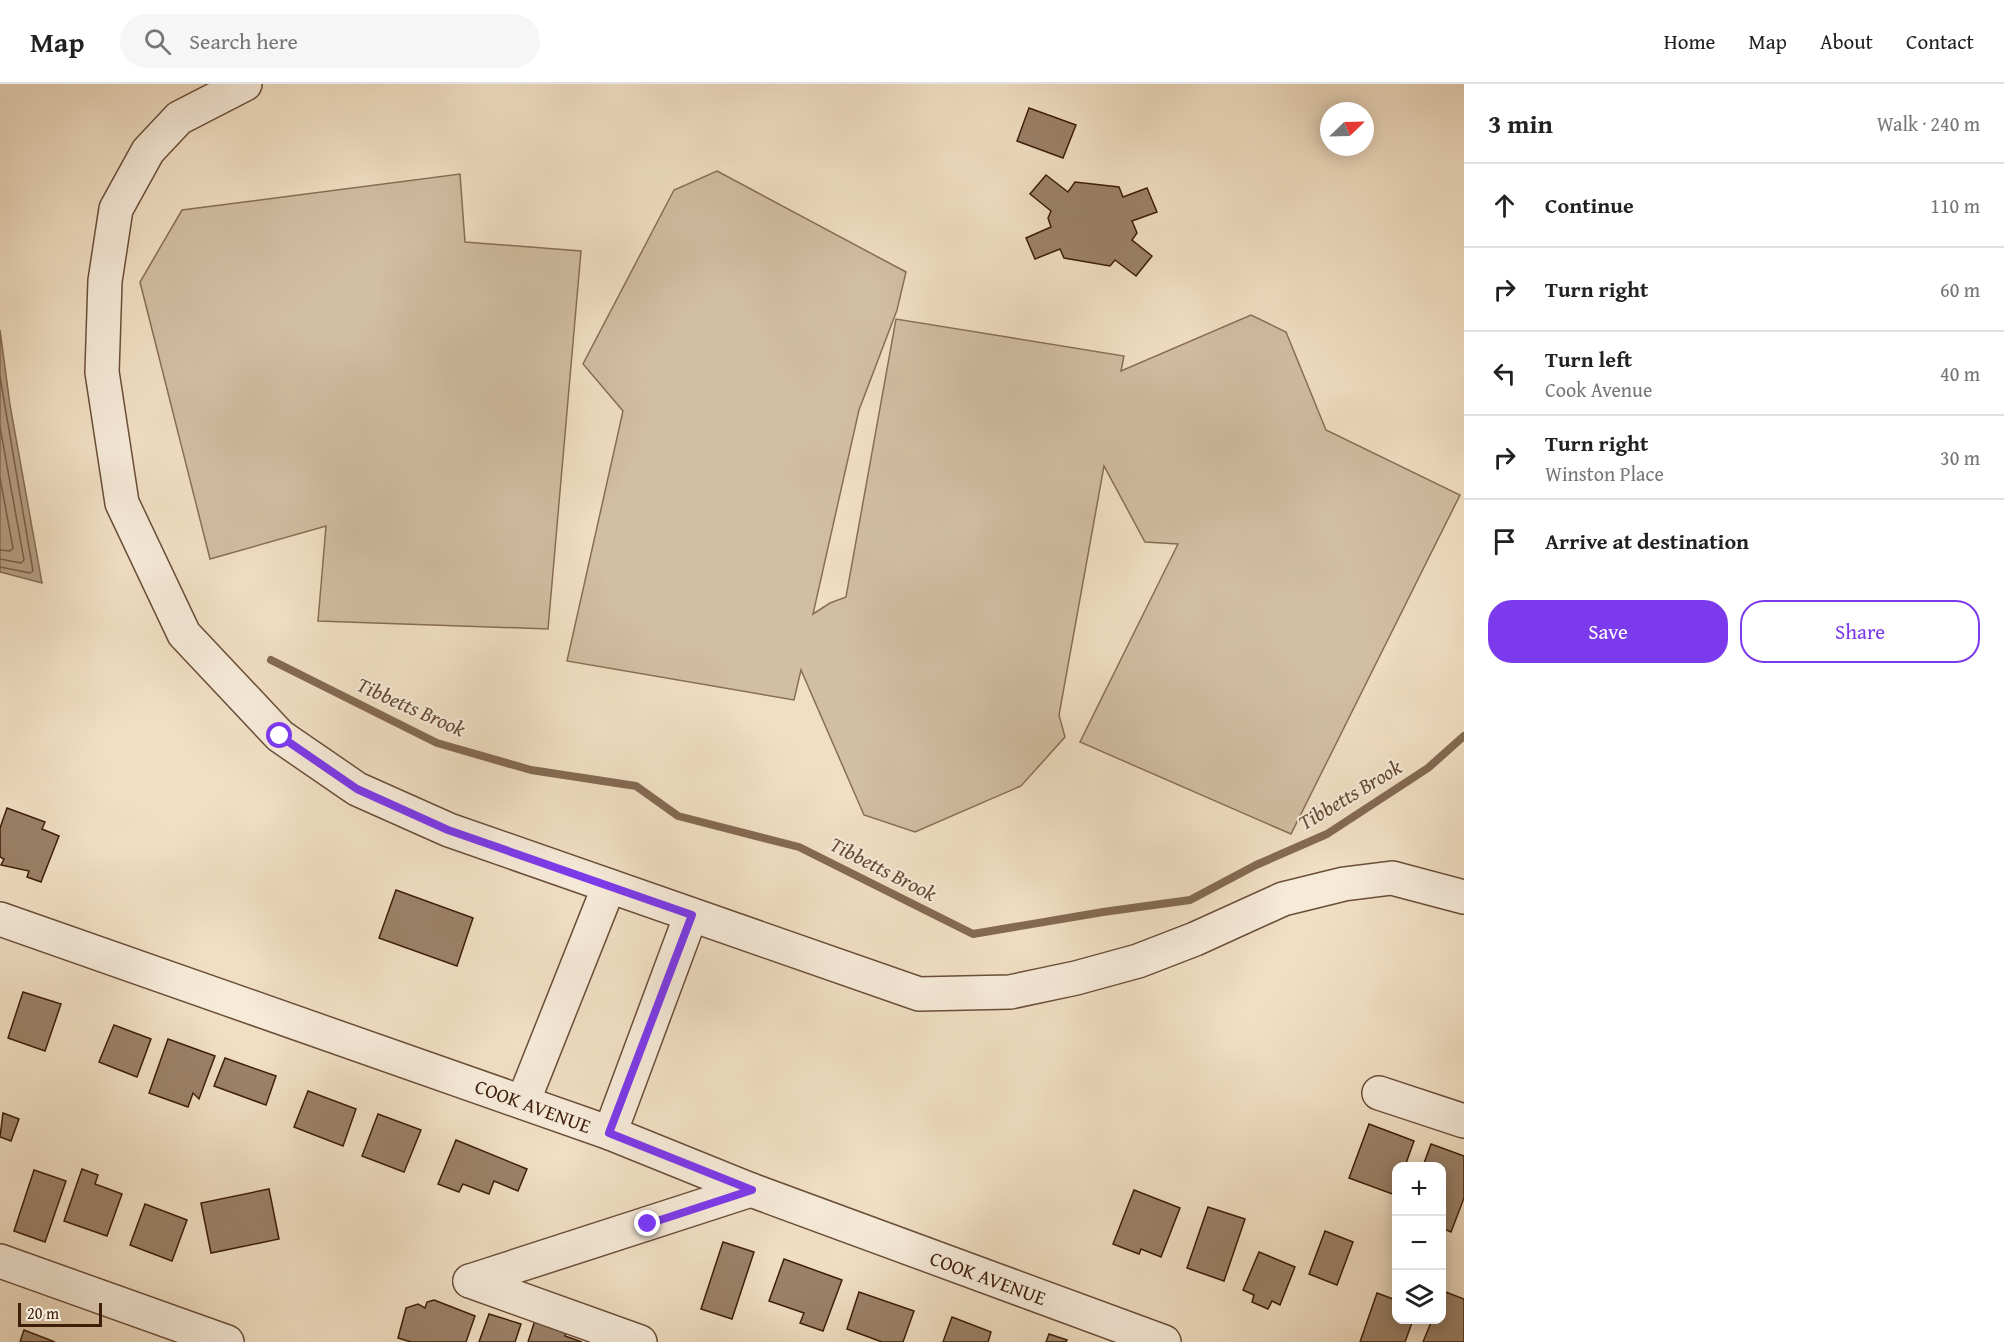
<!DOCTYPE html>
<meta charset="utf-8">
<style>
body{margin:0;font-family:"Gentium Book Plus",serif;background:#f6f6f6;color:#222}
.controls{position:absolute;right:18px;bottom:18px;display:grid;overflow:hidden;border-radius:12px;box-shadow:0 3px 15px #0003}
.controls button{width:54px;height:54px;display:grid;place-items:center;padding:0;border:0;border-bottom:2px solid #e0e0e0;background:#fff;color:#222;font:30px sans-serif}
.compass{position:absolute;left:1320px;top:18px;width:54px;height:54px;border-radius:50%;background:#fff;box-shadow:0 3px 15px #0003;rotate:67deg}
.scale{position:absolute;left:18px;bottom:15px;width:84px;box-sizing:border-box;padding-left:6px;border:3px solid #3d1e09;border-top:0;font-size:16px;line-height:21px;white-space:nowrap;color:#3d1e09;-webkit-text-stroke:4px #f6ead9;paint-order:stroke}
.stop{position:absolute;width:18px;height:18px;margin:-14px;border:4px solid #7c3aed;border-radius:50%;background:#fff}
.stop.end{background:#7c3aed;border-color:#fff;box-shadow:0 2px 6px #0008}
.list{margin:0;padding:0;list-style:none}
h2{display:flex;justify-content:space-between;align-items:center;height:78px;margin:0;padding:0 24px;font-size:26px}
h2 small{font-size:20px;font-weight:400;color:#767676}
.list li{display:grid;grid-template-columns:39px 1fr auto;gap:18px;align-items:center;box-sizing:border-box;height:84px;padding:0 24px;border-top:2px solid #e0e0e0}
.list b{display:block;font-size:22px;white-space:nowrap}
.list p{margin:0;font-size:20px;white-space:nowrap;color:#767676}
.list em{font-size:20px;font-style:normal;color:#767676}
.actions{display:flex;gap:12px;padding:18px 24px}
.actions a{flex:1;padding:14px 0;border:2px solid #7c3aed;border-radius:24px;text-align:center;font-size:21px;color:#7c3aed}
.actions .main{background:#7c3aed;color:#fff}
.icon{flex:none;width:33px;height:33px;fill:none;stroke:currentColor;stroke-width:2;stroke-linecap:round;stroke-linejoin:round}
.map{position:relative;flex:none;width:1464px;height:1258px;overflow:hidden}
header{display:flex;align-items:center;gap:36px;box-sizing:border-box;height:84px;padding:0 30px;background:#fff;border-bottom:2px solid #e0e0e0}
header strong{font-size:28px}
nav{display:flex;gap:33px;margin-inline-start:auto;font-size:21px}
.search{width:420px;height:54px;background:#f6f6f6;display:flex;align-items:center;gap:15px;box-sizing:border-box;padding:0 21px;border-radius:33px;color:#767676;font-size:22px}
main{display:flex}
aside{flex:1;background:#fff}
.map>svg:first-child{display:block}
.green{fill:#d2bea4;stroke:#886e56;stroke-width:1.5}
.water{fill:#b49d84;stroke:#846a53;stroke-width:1.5}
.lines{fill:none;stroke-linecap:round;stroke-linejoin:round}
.shore{stroke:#785e46;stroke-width:1.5}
.stream{stroke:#846a53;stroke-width:8}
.building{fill:#9b826a;stroke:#3d1e09;stroke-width:1.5}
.minor-casing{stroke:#6a4e38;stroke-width:36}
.minor{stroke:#f6ead9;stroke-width:33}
.route{stroke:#7c3aed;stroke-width:8}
.labels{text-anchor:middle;stroke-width:4.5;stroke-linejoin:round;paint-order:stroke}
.street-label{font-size:20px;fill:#3d1e09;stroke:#f6ead9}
.water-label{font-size:21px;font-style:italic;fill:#674a34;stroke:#f6ead9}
</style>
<header>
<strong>Map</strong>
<div class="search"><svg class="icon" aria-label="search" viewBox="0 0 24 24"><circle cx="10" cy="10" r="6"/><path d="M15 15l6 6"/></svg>Search here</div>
<nav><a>Home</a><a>Map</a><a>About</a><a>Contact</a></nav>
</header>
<main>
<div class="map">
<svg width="1464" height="1258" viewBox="0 0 1464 1258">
<rect width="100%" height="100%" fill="#f1dfc4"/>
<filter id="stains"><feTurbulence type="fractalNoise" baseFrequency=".00333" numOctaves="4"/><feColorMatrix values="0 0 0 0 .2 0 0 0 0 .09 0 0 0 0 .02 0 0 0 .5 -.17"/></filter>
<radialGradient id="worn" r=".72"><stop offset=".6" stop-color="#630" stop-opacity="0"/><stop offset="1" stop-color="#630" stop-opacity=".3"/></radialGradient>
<g class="green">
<path d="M717 87 906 188 897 226 859 326 813 530 830 519 846 513 896 235 1124 272 1121 287 1251 231 1286 248 1326 346 1460 411 1291 750 1080 658 1178 460 1145 458 1104 382 1059 631 1065 653 1021 702 915 748 864 731 801 586 794 616 567 577 623 327 583 280 674 106Z"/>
<path d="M460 90 465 158 581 167 548 545 318 537 326 442 210 475 140 198 182 126Z"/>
</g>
<path class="water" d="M0 246 10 321 42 499 0 488Z"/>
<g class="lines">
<g class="shore">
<path d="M0 293 33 487 30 489 0 483"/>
<path d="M0 343 24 476 21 479 0 475"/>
<path d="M0 394 13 464 10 467 0 466"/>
</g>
<path class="stream" d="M271 576 437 659 531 686 636 702 678 732 799 763 973 850 1103 828 1190 816 1256 781 1327 750 1428 684 1464 652"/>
</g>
<g class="building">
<path d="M1029 24 1076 41 1063 74 1017 57Z"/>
<path d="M1046 91 1068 108 1075 98 1119 103 1123 113 1147 104 1157 128 1132 137 1137 149 1132 156 1152 172 1136 192 1115 176 1110 182 1064 174 1060 165 1035 175 1026 154 1051 143 1048 134 1051 127 1030 110Z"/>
<path d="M7 724 45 738 42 745 59 752 41 798 27 793 29 787 1 781 4 775 0 773V744Z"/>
<path d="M396 806 473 834 457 882 379 854Z"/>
<path d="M23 908 61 920 45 967 8 954Z"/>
<path d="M114 941 151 955 137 993 99 978Z"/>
<path d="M168 955 215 972 199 1015 193 1009 188 1023 149 1009Z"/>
<path d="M225 974 276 992 266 1021 214 1002Z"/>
<path d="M308 1007 356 1025 343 1062 294 1043Z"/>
<path d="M3 1029 19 1035 11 1057 0 1053Z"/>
<path d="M378 1030 421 1046 404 1088 362 1072Z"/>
<path d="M1369 1040 1414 1057 1405 1082H1396L1395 1111 1349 1094Z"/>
<path d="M456 1056 527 1085 518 1107 494 1097 489 1110 463 1100 459 1108 438 1100Z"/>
<path d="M1431 1060 1464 1072V1114L1451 1148 1442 1144V1082H1423Z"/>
<path d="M82 1085 98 1091 95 1100 122 1110 107 1152 64 1137Z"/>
<path d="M34 1086 66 1097 45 1158 14 1147Z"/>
<path d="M269 1105 279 1155 211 1169 201 1119Z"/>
<path d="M1134 1106 1180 1124 1161 1173 1141 1165 1139 1170 1113 1160Z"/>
<path d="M145 1120 187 1136 172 1177 130 1161Z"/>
<path d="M1208 1123 1245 1135 1224 1197 1187 1184Z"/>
<path d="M1325 1147 1353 1158 1337 1201 1309 1190Z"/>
<path d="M723 1158 754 1168 732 1235 701 1225Z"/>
<path d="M1259 1168 1295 1183 1280 1221 1272 1217 1268 1225 1252 1218 1254 1211 1243 1206Z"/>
<path d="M784 1175 842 1196 823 1247 800 1239 804 1229 769 1217Z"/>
<path d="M1443 1207 1464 1215V1258H1423L1432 1236H1442Z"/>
<path d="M859 1208 914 1227 903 1258H882L847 1245Z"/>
<path d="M1377 1209 1396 1216V1236H1413L1405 1258H1360Z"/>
<path d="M434 1216 475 1232 466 1258H411L398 1254 406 1224 418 1220 425 1224 427 1218Z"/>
<path d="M489 1230 521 1240 515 1258H479Z"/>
<path d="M537 1230 568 1241 565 1252 582 1258H528Z"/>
<path d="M952 1233 991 1248 988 1258H943Z"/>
<path d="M24 1246 55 1258H20Z"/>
<path d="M1049 1250 1067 1256 1066 1258H1046Z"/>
</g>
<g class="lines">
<defs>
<g id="minor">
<path d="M245 0 179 34 148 67 116 125 105 197 102 288 122 419 184 550 280 652 357 705 449 746 919 910 1010 908 1076 894 1138 877 1195 855 1283 815 1344 800 1392 794 1464 813"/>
<path d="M0 835 610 1049 751 1106 1164 1258"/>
<path d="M1379 1009 1464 1037"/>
<path d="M523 1018 609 802"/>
<path d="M610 1049 691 831"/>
<path d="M0 1177 227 1258"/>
<path d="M470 1197 751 1106"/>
<path d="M470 1197 640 1258"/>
</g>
</defs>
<use href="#minor" class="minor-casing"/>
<use href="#minor" class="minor"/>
</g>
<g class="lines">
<path class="route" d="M280 652 357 705 448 746 692 831 609 1049 752 1106 648 1140"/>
</g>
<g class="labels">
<g class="street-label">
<text transform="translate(533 1022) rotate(20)" y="7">COOK AVENUE</text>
<text transform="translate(988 1194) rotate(20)" y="7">COOK AVENUE</text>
</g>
<g class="water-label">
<text transform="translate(411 623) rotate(24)" y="7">Tibbetts Brook</text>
<text transform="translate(1350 711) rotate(-31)" y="7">Tibbetts Brook</text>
<text transform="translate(883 785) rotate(27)" y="7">Tibbetts Brook</text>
</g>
</g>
<rect width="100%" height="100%" filter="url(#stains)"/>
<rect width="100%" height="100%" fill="url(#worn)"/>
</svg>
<div class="controls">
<button>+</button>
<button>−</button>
<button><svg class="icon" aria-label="layers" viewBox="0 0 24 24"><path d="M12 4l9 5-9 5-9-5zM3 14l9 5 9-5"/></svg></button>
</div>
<svg class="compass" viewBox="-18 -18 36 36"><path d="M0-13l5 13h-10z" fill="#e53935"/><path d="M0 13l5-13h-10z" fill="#767676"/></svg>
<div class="scale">20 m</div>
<div class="stop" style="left:280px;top:652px"></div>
<div class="stop end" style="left:648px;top:1140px"></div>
</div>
<aside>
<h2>3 min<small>Walk · 240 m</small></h2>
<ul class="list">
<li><svg class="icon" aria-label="ahead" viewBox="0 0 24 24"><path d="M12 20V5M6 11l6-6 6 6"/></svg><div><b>Continue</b></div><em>110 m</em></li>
<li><svg class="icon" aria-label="right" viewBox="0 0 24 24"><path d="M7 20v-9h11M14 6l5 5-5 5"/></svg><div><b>Turn right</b></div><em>60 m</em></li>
<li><svg class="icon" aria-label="left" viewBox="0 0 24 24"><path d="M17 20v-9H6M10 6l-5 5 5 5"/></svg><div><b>Turn left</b><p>Cook Avenue</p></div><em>40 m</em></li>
<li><svg class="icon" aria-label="right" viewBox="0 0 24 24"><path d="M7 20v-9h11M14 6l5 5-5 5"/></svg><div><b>Turn right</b><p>Winston Place</p></div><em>30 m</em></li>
<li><svg class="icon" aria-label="arrive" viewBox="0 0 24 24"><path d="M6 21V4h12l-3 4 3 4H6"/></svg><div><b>Arrive at destination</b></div></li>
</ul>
<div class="actions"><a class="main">Save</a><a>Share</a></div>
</aside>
</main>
